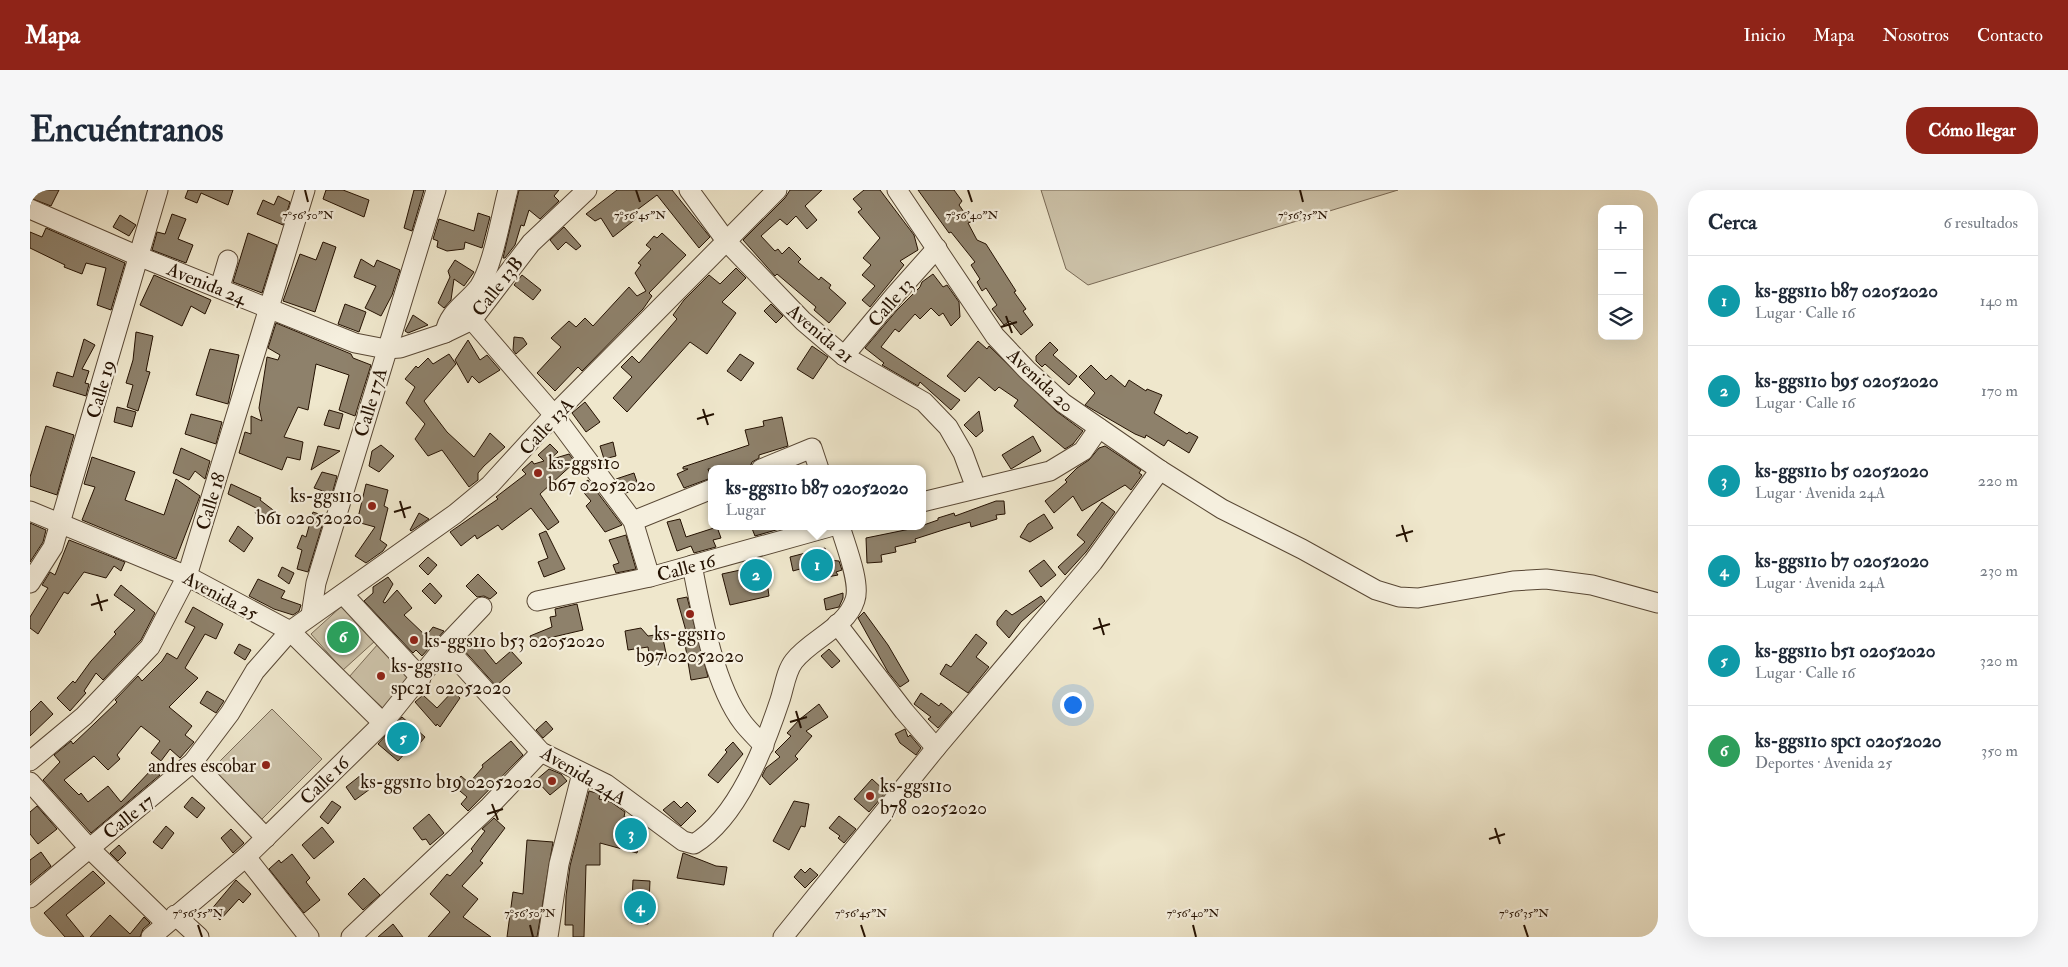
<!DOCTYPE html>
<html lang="es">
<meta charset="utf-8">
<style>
body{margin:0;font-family:"IM FELL Double Pica",serif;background:#f6f6f7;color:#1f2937}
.controls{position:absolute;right:15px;top:15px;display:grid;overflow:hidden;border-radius:10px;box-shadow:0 5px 20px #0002}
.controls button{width:45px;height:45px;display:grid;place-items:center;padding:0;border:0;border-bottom:1px solid #e0e1e3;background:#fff;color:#1f2937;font:25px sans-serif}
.you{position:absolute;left:1042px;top:514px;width:18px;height:18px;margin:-12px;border:4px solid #fff;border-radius:50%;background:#1a73e8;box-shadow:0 0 0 8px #1a73e833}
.badge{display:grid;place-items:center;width:32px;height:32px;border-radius:50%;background:#8f2418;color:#fff;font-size:16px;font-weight:700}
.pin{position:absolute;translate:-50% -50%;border:2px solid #fff;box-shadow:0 1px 5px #0006}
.popup{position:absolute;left:678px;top:275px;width:218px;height:65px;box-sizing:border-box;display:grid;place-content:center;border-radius:10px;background:#fff;filter:drop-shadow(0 1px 4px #0005);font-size:16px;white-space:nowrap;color:#747a83}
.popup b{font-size:19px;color:#1f2937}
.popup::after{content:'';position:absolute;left:50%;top:100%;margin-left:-10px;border:10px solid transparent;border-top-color:#fff}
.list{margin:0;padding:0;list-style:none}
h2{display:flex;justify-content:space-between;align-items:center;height:65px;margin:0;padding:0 20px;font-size:21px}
h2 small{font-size:16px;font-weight:400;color:#747a83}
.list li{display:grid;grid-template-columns:32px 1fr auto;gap:15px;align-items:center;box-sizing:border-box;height:90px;padding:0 20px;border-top:1px solid #e0e1e3}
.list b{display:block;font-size:19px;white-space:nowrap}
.list p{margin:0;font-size:16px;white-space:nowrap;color:#747a83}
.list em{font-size:16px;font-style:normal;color:#747a83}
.icon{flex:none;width:28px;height:28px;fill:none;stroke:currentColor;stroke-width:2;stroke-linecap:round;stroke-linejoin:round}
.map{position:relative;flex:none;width:1628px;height:747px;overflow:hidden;border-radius:20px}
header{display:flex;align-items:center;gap:30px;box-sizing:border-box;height:70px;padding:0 25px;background:#8f2418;color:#fff}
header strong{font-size:24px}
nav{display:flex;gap:28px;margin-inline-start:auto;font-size:18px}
.intro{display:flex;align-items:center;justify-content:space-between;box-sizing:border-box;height:120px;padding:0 30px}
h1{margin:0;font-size:35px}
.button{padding:12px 22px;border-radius:20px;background:#8f2418;color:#fff;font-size:18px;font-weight:700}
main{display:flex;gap:30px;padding:0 30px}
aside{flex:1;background:#fff;border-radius:20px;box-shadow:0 5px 20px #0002}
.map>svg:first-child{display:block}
.green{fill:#cdc3aa;stroke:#796a56}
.building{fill:#8e816b;stroke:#251202}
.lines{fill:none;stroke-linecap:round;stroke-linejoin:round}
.minor-casing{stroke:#584734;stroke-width:21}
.minor{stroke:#f5efde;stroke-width:19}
.ticks{fill:none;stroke:#251202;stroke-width:2}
.poi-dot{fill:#8f2418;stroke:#f5efde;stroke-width:2}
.labels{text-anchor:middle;stroke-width:4.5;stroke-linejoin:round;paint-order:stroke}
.street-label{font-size:19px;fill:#251202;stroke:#f5efde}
.poi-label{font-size:19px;fill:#251202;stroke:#f5efde;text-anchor:start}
.ticks-label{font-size:12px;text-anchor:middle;fill:#251202;stroke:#f5efde;stroke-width:4.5;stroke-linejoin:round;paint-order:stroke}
</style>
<header>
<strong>Mapa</strong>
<nav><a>Inicio</a><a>Mapa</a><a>Nosotros</a><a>Contacto</a></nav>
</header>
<div class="intro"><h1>Encuéntranos</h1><a class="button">Cómo llegar</a></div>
<main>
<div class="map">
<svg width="1628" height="747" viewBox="0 0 1628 747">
<rect width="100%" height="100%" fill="#efe7cc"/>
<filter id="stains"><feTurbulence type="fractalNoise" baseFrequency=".004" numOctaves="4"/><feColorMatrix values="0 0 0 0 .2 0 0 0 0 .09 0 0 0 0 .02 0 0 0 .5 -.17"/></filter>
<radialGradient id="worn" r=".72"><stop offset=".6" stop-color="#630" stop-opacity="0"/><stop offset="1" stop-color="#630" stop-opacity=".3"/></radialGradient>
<g class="green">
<path d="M1011 0H1368L1058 95 1036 79Z"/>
<path d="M313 415 345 451 313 480 281 444Z"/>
<path d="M348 454 383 486 354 519 319 487Z"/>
<path d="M242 519 292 569 229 632 179 582Z"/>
</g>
<g class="building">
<path d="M0 0H29L21 16 0 8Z"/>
<path d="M158 0H203L198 15 171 3 167 13 155 8Z"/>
<path d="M296 0H313L339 10 334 27 293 9Z"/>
<path d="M384 0H394L382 41 374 38Z"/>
<path d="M489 0H529L524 6 529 11 510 29 499 20 494 36 491 35 485 55 475 68H473Z"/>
<path d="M587 0H642L680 47 669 58 627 5 603 23 607 28 583 47 571 28 565 31 556 24Z"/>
<path d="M760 0H792L775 16 787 30 777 39 766 26 757 35 750 29 731 46 745 61 748 59 752 64 759 57 771 69 768 72 789 90 791 87 801 95 799 98 816 113 799 133 784 120 786 117 747 84 745 86 713 50 755 8Z"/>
<path d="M834 0H850L884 45 888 60 870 71 874 75 840 117 832 110 845 96 832 85 841 75 833 68 850 48 828 22 832 19 823 9Z"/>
<path d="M888 0H924L932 11 929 15 941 32 938 33 947 50 956 54 986 101 984 102 996 119 993 121 1003 135 991 145 980 131 974 135 962 119 967 115 956 98 952 101 947 92 950 89 941 75 945 72 921 42 919 43Z"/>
<path d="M248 6 260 12 253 35 227 24 233 10 244 15Z"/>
<path d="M448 23 460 27 452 58 435 52 434 59 417 61 407 57 408 51 403 49 409 29 444 41Z"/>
<path d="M142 24 156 29 148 49 163 55 156 73 122 60 127 42 135 44Z"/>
<path d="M90 25 106 35 99 46 83 37Z"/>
<path d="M534 37 551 56 546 60 536 52 528 60 520 50Z"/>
<path d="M16 38 95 73 81 120 67 115 76 78 56 73 52 84 34 77 35 75 0 58V42L12 47Z"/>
<path d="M218 43 247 55 232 103 203 92Z"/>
<path d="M632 43 656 65 619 103 622 106 613 119 552 181 548 177 525 201 507 183 531 157 521 148 539 131 546 137 555 128 563 136 599 97 607 106 616 101 605 83 611 75 608 73 621 59 616 55 624 46 627 48Z"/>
<path d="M293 52 306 57 285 122 253 111 270 64 286 70Z"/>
<path d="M331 69 344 77 347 70 370 80 362 105 351 126 335 118 346 96 324 87Z"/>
<path d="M425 70 444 82 434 96 424 89 421 110 414 118 408 113 420 87 418 81Z"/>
<path d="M706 78 716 88 692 112 706 123 677 164 660 152 597 222 583 208 602 187 591 177 602 166 609 173 647 129 643 125 654 110 679 85 690 94Z"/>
<path d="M903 84 913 97 917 95 929 112 930 127 921 136 913 123 909 126 901 118 890 129 885 124 869 142 865 139 851 157 930 210 921 220 890 192 888 196 852 175 854 173 835 158 867 120 890 97 892 92Z"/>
<path d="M124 85 181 110 175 124 161 116 152 136 110 115Z"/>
<path d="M492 85 511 100 503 110 484 95Z"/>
<path d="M315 114 336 122 329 142 308 134Z"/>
<path d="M741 114 753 126 746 133 734 121Z"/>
<path d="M383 125 398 135 378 143 375 141Z"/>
<path d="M246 133 321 164 323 168 341 175 325 226 309 220 319 185 286 174 278 220 268 217 254 247 273 252 270 270 257 267 252 280 209 263 215 242 221 244V226L232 231 229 218 237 167 248 170 250 165 238 158Z"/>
<path d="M106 142 123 146 116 181 120 182 108 221 97 217 103 195 96 193 103 170Z"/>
<path d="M484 147 493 148 497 154 486 164 483 160Z"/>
<path d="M54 149 65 155 52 179 59 181 55 193 59 194 56 206 23 196 27 182 43 187Z"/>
<path d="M438 150 450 170 457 165 470 180 449 193 442 186 438 193 425 170Z"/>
<path d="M948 151 957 159 959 156 1026 221 1053 241 1043 254 1035 259 984 216 988 210 969 197 965 201 949 187 935 202 917 186Z"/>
<path d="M1020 152 1028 160 1023 165 1047 186 1039 195 1015 174 1012 177 1006 171V166Z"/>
<path d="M782 156 798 167 783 189 767 179Z"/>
<path d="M180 159 209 165 198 214 166 205Z"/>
<path d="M419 164 426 174 394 211 401 221 417 242 444 267 460 243 475 257 454 276 448 283V290L439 297 412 260 398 266 385 249 395 234 376 213 385 197 375 189 386 176 388 178 398 168 403 174Z"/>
<path d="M710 164 724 173 711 191 697 181Z"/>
<path d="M1061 175 1076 190 1081 185 1095 197 1099 190 1116 201 1117 199 1132 205 1124 223 1157 244 1159 242 1168 247 1159 263 1138 250 1134 256 1116 245 1115 248 1105 244 1055 215 1065 203 1049 187Z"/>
<path d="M555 212 570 232 556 242 542 223Z"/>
<path d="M87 217 106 222 102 237 84 232Z"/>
<path d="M299 220 313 224 309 239 294 235Z"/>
<path d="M949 221 953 241 946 247 934 235Z"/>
<path d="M161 224 192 232 186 254 155 244Z"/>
<path d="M752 227 758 256 729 265V268L722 272 720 277 678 279 681 288 654 298 647 284 658 279H653V277L719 255 715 240 734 236 733 231Z"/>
<path d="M16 236 44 245 27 305 0 296V287Z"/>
<path d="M1003 246 1011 261 981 279 972 265Z"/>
<path d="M583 252 586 266 574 269 570 256Z"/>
<path d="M520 254 528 262 519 270 539 264 545 272 510 304 529 332 518 340 501 318 472 340 468 335 447 349 445 345 431 356 420 342 468 309 466 307 496 284 492 280 502 271 504 274 514 271 508 265Z"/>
<path d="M351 255 364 266 349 282 339 276 342 261Z"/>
<path d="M288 256 310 261 281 280Z"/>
<path d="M1075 256 1111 280 1109 283 1112 285 1101 300 1095 295 1052 321 1043 306 1024 323 1015 311 1037 292 1035 290 1047 278 1059 270 1069 258Z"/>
<path d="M151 258 180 271 175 289 165 281 159 290 143 283Z"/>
<path d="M62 267 105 282 95 310 134 325 146 289 170 306 146 369 52 330 65 297 54 294Z"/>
<path d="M292 282 307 286 302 304 284 298Z"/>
<path d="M604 283 609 298 596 303 586 289Z"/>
<path d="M558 290 592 335 575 342 556 316 561 311 549 297Z"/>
<path d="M201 294 231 308 230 310 247 323 245 327 241 325 237 331 225 323 228 319 198 304Z"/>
<path d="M336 294 358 300 354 316 358 318 350 350 357 355 353 361 336 373 325 366 345 337 327 332Z"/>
<path d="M966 311H974L975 324 966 325 967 329 941 337 940 332 913 340 885 349 886 352 865 357 866 362 851 365 852 372 837 373 836 348 885 338 908 330V328L924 323 925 326Z"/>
<path d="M1072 312 1085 322 1056 362 1035 385 1028 377 1055 352 1047 345Z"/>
<path d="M283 322 295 326 278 382 267 379 272 360 267 358 272 345 276 347Z"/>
<path d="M389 323 399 329 381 341 380 340Z"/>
<path d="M1014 324 1023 338 1000 352 990 347 998 334Z"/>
<path d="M650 329 656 347 687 337 691 348 683 350 686 357 664 363 661 356 647 361 637 332Z"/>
<path d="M0 333 16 340 13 352 0 372Z"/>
<path d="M208 336 223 348 214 362 199 351Z"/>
<path d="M721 336H760L725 346Z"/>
<path d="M516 341 535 379 514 387 508 372 518 368 509 344Z"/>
<path d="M596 345 606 379 586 383 583 375 589 373 579 350Z"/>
<path d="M39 350 95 372 91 381 84 376 76 388 54 382 38 404 34 402 8 444 0 438V427L18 398 12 395 20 382 25 385Z"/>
<path d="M795 358 798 370 809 371 812 380 806 382 808 385 781 390 777 377 763 381 760 367Z"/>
<path d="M398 367 407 375 398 385 389 376Z"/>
<path d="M734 370 739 406 700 415 692 384 715 379V374Z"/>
<path d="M1014 370 1026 385 1011 397 999 381Z"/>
<path d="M252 377 264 383 259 394 248 386Z"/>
<path d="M448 384 467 403 460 409 454 406 447 407 436 396Z"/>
<path d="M358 387 363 394 353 412 355 413 367 400 382 418 374 425 396 446 403 437 414 441 392 466 386 460 383 463 334 411 343 403V397Z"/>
<path d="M228 389 255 401 251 408 271 415 269 421 263 425 244 419 219 406Z"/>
<path d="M400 393 412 406 405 414 392 401Z"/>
<path d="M91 395 125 423 111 450 73 490 66 483 54 501 56 503 40 521 27 508 43 491 45 493 61 471 86 444 84 442 105 420 84 405Z"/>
<path d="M813 403V408L809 417 796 420 794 409Z"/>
<path d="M1011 406 1015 411 991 432 979 448 967 435V431L976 420 982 425Z"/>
<path d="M657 407 678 487 661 490 653 442 656 441 647 409Z"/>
<path d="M547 414 553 440 502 452 500 446 522 437 520 427 526 426 525 419Z"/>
<path d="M163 417 193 434 186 449 175 444 155 478 168 488 139 517 162 536 155 545 164 552 150 568 140 559 131 571 121 563 130 551 111 536 87 565 90 569 78 580 64 566 34 590 49 605 51 603 58 612 78 596 91 612 122 579 130 585 61 643 13 590 30 572 24 565 41 551 43 554 87 512 85 510 108 486 112 491 132 471 137 463 147 469 165 437 155 432Z"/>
<path d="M834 422 858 455 879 491 870 497 858 482 828 428Z"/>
<path d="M611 438 618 446 632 444 637 468 620 471 618 457 598 460 595 441Z"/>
<path d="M946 444 957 453 946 467 959 477 938 503 910 484 916 474 921 477Z"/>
<path d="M438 449 456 455 453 458 466 474 481 461 492 473 466 496 431 457Z"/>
<path d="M209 454 221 460 215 470 204 463Z"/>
<path d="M799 459 810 471 802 478 791 466Z"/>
<path d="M177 501 194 511 186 523 170 513Z"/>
<path d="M423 501 430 508 410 537 407 534 406 536 385 512 393 505 407 518Z"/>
<path d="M891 503 909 516 911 513 922 522 908 538 898 529 901 527 884 514Z"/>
<path d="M11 511 23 524 0 546V522Z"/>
<path d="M789 514 798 527 776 541 782 546 765 566 768 569 740 595 732 586 736 578 750 567 745 562 761 546 757 543 770 529Z"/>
<path d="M372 527 395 547 381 564 377 561 368 571 348 554Z"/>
<path d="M516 531 523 539 513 548 506 540Z"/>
<path d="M875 539 878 547 880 545 891 558 886 565 870 553 865 544Z"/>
<path d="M481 551 493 565 438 621 431 614 437 607 424 596 431 586 439 593 453 577 452 575Z"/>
<path d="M703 552 713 564 688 593 678 585 697 562 695 560Z"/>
<path d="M519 579 531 584 537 591 520 605 506 590Z"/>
<path d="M331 585 340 599 325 610 316 597Z"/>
<path d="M842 589 856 602 839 622 824 609Z"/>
<path d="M559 601 570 604 569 609 581 612 595 622 594 627 605 629 613 635 607 663 570 653V675H556L554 747H543V735H535L536 706 540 676Z"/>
<path d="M162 607 175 618 167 628 154 617Z"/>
<path d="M302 611 311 617 298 634 290 627Z"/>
<path d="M644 611 651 618 657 612 666 621 651 636 633 620Z"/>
<path d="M764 611 779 614 775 637 771 636 759 660 743 651Z"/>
<path d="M7 616 27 639 8 654 0 644V622Z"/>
<path d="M399 624 414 643 400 655 396 649 392 650 383 638Z"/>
<path d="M809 626 826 639 814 653 808 648 810 646 799 638Z"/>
<path d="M464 628 475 638 450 671 453 673 432 696 448 709 433 727 461 747H398L420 722 400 704 417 684 420 686 443 661 441 659 455 641 452 639Z"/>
<path d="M136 636 144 643 132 659 123 652Z"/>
<path d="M292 637 304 652 284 669 272 655Z"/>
<path d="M201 639 214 653 203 663 191 648Z"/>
<path d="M497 650 523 652 507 747H477L483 702 493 704Z"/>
<path d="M89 655 96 663 88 671 80 663Z"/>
<path d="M11 662 21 676 0 693V670Z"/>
<path d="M653 663 686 676 697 677 694 695 647 688Z"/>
<path d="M262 664 280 688 276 692 290 710 274 723 239 679 249 670 251 673Z"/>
<path d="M780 678 788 685 775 698 764 687 771 679 775 683Z"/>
<path d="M63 681 75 693 36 725 54 747H35L14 723Z"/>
<path d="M334 688 350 705 333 720 318 704Z"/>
<path d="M206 690 221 704 213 713 209 709 190 730 180 721Z"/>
<path d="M603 690 620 691 618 734 601 733Z"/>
<path d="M80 725 100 744 114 727 120 733 113 739 110 747H60Z"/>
<path d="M363 734 373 747H348Z"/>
</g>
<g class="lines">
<defs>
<g id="minor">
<path d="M659 0 697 52 773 131 814 166 894 212 918 237 933 263 946 298"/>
<path d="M867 0 965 146 997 180 1033 213 1130 280 1192 319 1272 359 1346 400 1369 407 1388 408 1483 391 1516 389 1562 395 1628 413"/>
<path d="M0 19 108 66 325 153 356 159 370 158 415 143 442 130 501 53 557 0"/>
<path d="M190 97 198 70"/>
<path d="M442 130 524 225 603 331 620 387"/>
<path d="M415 143C418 122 437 113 449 97 463 76 471 26 478 0"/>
<path d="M814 166 865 105 907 58"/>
<path d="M731 279 782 258 789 279"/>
<path d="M892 312 1020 281 1053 261 1069 238"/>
<path d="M0 321 157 386 260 441 353 533"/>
<path d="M603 331 682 299"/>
<path d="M662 375C671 421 684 495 713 533 719 541 727 548 734 556"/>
<path d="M0 393 23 357 128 0"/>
<path d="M313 404 391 488"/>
<path d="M507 411 620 387 803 336"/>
<path d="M281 425 286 393 406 0"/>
<path d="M807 434 874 521 906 558"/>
<path d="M415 456 511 562 576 594 653 651 664 654C708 627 734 558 750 510 754 498 756 481 764 471 781 449 816 438 825 410 831 393 815 354 810 336"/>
<path d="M0 571 54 526 120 457 157 386 275 0"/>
<path d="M163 572 236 648"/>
<path d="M0 592 59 658 136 733"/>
<path d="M216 667 279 747"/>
<path d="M0 708 163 572 200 523 225 481 260 441 425 324 460 295 524 225 747 0"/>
<path d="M145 725 169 747"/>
<path d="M121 747 216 667 353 533 415 456 452 417"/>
<path d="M321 747 458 618 511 562"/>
<path d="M518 747 529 674 552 583"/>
<path d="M753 747 906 558 1063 372 1130 280"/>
</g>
</defs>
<use href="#minor" class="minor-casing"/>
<use href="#minor" class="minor"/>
</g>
<path class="ticks" d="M275 0 278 12M606 0 610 12M938 0 942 12M1270 0 1273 12M976 126 982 143M971 137 987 132M673 219 678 235M667 229 684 224M370 311 375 328M364 322 381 317M1372 335 1377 352M1366 346 1383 341M67 404 72 421M61 415 78 410M1069 428 1074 445M1063 439 1080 434M766 521 771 538M760 532 777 527M462 614 468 630M457 624 473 619M1465 638 1470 654M1459 649 1475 644M168 735 172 747M500 735 503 747M831 735 835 747M1163 735 1166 747M1494 735 1498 747"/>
<g class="poi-dot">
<circle cx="508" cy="283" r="5"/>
<circle cx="342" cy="316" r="5"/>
<circle cx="660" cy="424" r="5"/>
<circle cx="384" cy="450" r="5"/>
<circle cx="351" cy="486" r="5"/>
<circle cx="236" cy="575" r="5"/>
<circle cx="522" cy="591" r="5"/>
<circle cx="840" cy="606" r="5"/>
</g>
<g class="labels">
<g class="street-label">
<text transform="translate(177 93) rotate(22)" y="7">Avenida 24</text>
<text transform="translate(467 96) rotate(-52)" y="7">Calle 13B</text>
<text transform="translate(860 112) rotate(-49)" y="7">Calle 13</text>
<text transform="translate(791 143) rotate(40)" y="7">Avenida 21</text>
<text transform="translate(1011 190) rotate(43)" y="7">Avenida 20</text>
<text transform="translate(70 199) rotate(-74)" y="7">Calle 19</text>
<text transform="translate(340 212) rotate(-73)" y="7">Calle 17A</text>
<text transform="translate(516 236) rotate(-47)" y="7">Calle 13A</text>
<text transform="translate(180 311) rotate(-73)" y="7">Calle 18</text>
<text transform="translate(656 377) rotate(-15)" y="7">Calle 16</text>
<text transform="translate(191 405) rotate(28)" y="7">Avenida 25</text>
<text transform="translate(554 585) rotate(31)" y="7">Avenida 24A</text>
<text transform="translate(294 590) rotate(-44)" y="7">Calle 16</text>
<text transform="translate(98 626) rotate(-39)" y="7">Calle 17</text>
</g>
<g class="poi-label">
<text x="518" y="279">ks-ggs110<tspan x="518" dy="22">b67 02052020</tspan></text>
<text x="332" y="312" text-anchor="end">ks-ggs110<tspan x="332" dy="22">b61 02052020</tspan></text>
<text x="660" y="450" text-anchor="middle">ks-ggs110<tspan x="660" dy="22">b97 02052020</tspan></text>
<text x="394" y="457">ks-ggs110 b53 02052020</text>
<text x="361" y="482">ks-ggs110<tspan x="361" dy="22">spc21 02052020</tspan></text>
<text x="226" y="582" text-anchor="end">andres escobar</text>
<text x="512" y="598" text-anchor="end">ks-ggs110 b19 02052020</text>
<text x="850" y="602">ks-ggs110<tspan x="850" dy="22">b78 02052020</tspan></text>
</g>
</g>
<g class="ticks-label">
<text x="278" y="29">7°56'50"N</text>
<text x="610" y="29">7°56'45"N</text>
<text x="942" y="29">7°56'40"N</text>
<text x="1273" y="29">7°56'35"N</text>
<text x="168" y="727">7°56'55"N</text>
<text x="500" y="727">7°56'50"N</text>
<text x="831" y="727">7°56'45"N</text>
<text x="1163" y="727">7°56'40"N</text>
<text x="1494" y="727">7°56'35"N</text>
</g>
<rect width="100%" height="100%" filter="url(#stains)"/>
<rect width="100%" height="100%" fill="url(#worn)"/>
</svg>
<div class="controls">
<button>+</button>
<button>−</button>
<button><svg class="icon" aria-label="layers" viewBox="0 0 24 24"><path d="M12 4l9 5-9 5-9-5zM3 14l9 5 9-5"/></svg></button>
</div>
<div class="you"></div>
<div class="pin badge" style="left:787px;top:375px;background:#0f9aa8">1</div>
<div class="popup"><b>ks-ggs110 b87 02052020</b>Lugar</div>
<div class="pin badge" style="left:726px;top:385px;background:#0f9aa8">2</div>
<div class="pin badge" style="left:601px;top:644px;background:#0f9aa8">3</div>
<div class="pin badge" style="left:610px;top:717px;background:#0f9aa8">4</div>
<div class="pin badge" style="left:373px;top:548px;background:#0f9aa8">5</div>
<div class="pin badge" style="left:313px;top:447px;background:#2e9e5b">6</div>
</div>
<aside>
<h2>Cerca<small>6 resultados</small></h2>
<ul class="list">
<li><span class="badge" style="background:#0f9aa8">1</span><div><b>ks-ggs110 b87 02052020</b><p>Lugar · Calle 16</p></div><em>140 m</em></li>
<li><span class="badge" style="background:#0f9aa8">2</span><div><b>ks-ggs110 b95 02052020</b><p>Lugar · Calle 16</p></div><em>170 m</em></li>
<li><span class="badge" style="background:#0f9aa8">3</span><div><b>ks-ggs110 b5 02052020</b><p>Lugar · Avenida 24A</p></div><em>220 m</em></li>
<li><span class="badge" style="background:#0f9aa8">4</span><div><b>ks-ggs110 b7 02052020</b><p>Lugar · Avenida 24A</p></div><em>230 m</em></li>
<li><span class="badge" style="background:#0f9aa8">5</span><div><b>ks-ggs110 b51 02052020</b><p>Lugar · Calle 16</p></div><em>320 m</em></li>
<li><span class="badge" style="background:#2e9e5b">6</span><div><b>ks-ggs110 spc1 02052020</b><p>Deportes · Avenida 25</p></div><em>350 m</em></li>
</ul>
</aside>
</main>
